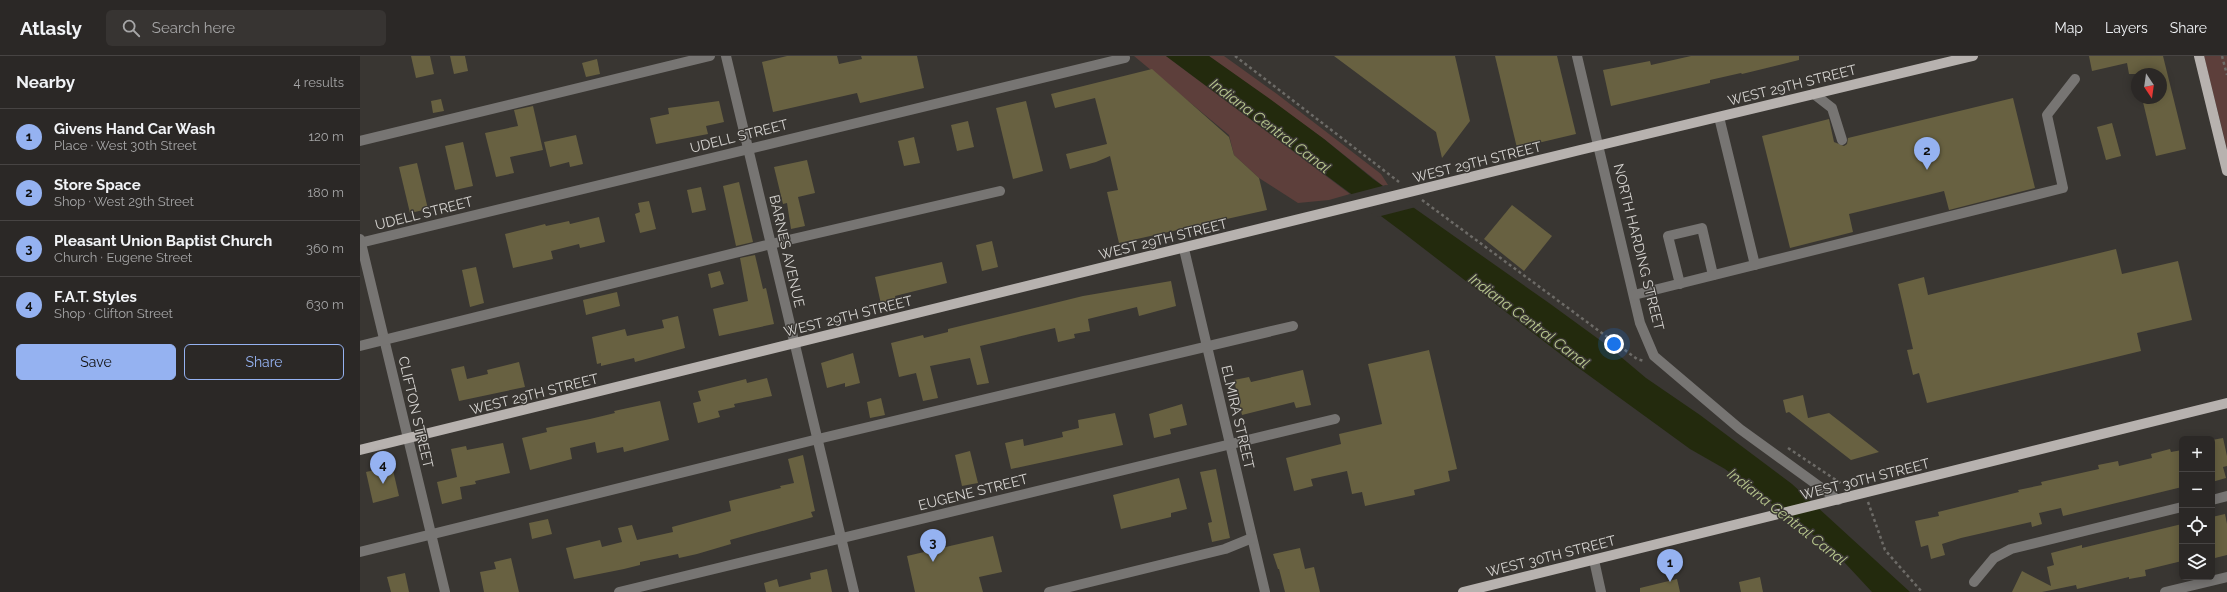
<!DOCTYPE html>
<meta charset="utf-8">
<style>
body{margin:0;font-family:Raleway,sans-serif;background:#373432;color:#f1f3f6}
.controls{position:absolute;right:12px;bottom:12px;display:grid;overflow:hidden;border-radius:6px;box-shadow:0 2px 10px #0003}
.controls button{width:36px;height:36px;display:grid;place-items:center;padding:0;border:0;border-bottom:1px solid #474443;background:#2b2826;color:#f1f3f6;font:20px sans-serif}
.compass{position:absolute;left:1771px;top:12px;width:36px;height:36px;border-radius:50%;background:#2b2826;box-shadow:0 2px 10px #0003;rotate:167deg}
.you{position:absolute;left:1254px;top:288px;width:14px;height:14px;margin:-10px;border:3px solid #fff;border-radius:50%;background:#1a73e8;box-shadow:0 0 0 6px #1a73e833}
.badge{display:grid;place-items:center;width:26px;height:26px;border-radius:50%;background:#95b2f1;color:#111;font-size:13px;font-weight:700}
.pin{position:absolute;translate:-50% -33px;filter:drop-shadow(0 1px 2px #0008)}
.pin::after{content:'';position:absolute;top:21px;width:14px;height:12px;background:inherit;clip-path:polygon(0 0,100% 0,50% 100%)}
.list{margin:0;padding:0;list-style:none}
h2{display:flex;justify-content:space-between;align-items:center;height:52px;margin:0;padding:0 16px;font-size:17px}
h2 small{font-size:13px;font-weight:400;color:#a6a6a7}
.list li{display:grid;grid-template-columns:26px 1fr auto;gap:12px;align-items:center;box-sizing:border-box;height:56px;padding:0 16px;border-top:1px solid #474443}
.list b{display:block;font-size:15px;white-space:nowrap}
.list p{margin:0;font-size:13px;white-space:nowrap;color:#a6a6a7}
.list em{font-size:13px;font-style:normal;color:#a6a6a7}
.actions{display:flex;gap:8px;padding:12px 16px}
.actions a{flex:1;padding:9px 0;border:1px solid #95b2f1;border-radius:6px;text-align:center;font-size:14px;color:#95b2f1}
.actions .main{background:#95b2f1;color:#111}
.icon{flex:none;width:22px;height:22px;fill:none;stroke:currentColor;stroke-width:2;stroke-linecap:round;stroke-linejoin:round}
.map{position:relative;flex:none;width:1867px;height:536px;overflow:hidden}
header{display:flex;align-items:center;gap:24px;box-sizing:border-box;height:56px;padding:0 20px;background:#2b2826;border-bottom:1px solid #474443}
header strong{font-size:19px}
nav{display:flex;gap:22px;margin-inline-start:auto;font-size:14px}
.search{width:280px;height:36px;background:#373432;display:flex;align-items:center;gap:10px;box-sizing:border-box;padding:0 14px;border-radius:6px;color:#a6a6a7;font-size:15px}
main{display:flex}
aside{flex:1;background:#2b2826}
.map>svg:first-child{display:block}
.green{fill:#5d3f3b}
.water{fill:#232a0d}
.pier{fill:#393632}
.building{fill:#686141}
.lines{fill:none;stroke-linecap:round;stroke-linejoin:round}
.path{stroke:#6d6b67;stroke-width:2.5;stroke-dasharray:3 3;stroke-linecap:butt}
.minor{stroke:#777573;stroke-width:10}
.major{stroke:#b7b2af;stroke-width:10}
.labels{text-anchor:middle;stroke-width:3;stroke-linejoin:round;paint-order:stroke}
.street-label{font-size:14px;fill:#d5d3d0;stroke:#393632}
.water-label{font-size:15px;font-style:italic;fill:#b8c78e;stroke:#393632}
</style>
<header>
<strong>Atlasly</strong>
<div class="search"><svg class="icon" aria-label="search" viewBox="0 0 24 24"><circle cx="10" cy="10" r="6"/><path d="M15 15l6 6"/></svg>Search here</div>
<nav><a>Map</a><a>Layers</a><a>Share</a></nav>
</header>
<main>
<aside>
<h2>Nearby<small>4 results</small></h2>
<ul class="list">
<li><span class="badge">1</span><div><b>Givens Hand Car Wash</b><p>Place · West 30th Street</p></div><em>120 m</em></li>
<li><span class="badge">2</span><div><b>Store Space</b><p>Shop · West 29th Street</p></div><em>180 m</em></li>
<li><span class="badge">3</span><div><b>Pleasant Union Baptist Church</b><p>Church · Eugene Street</p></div><em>360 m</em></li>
<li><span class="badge">4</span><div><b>F.A.T. Styles</b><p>Shop · Clifton Street</p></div><em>630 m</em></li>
</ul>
<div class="actions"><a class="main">Save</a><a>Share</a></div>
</aside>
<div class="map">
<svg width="1867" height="536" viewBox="0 0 1867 536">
<rect width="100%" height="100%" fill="#393632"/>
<g class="green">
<path d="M774 0H806L990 138 969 144 938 147 899 122 874 99 869 79Z"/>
<path d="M849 0H864L917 38 1021 118 1028 129 1023 130 964 83Z"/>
<path d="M1844 0H1867V93Z"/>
</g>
<path class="water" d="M806 0H849L910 43 964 83 1013 123 1189 247 1248 290 1286 322 1340 359 1432 428 1550 536H1512L1472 493 1365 413 1330 393 1216 310 1041 175Z"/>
<path class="pier" d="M1026 129 1056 151 1017 161 988 139Z"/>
<g class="building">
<path d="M51 0H70L74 18 56 22Z"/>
<path d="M90 0H105L108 15 94 18Z"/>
<path d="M427 0H477L479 8 502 3 501 0H557L564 32 500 47 497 37 413 56 402 6Z"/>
<path d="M974 0H1095L1110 65 1082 102 1076 76Z"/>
<path d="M1135 0H1197L1216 78 1157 92Z"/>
<path d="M1331 0H1439V4L1382 18 1381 17 1350 24V27L1251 50 1243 14 1290 5 1291 9Z"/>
<path d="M1729 0H1803L1826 93 1796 100 1782 42H1801V18H1769L1767 7 1732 15Z"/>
<path d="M237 3 240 18 226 21 222 7Z"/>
<path d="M792 13 869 81 874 99 899 122 907 154 759 187 747 136 758 134 750 100 736 106 710 113 706 98 747 88 735 42 695 52 691 38Z"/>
<path d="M1653 42 1675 132 1589 154 1584 135 1489 158 1493 176 1430 192 1402 80 1469 63 1474 86 1484 90 1487 88 1488 82Z"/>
<path d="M81 43 84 55 73 57 71 45Z"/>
<path d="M359 45 364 66 346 70 348 78 296 88 290 62 309 58 308 52Z"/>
<path d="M666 45 683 115 653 123 636 52Z"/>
<path d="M173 50 183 94 150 101 154 117 136 121 125 77 158 70 154 54Z"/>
<path d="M608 65 614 91 597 95 591 69Z"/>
<path d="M1752 67 1761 100 1746 104 1737 71Z"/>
<path d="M216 79 223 108 210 111 209 106 190 111 184 86Z"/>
<path d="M554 81 560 107 544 110 538 85Z"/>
<path d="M103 86 113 130 95 134 85 90Z"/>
<path d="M447 104 455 137 438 141 445 170 431 173 427 147 423 148 414 111Z"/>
<path d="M57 107 68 153 50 157 39 111Z"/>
<path d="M379 126 393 186 376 190 363 130Z"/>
<path d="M341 131 346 154 332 157 327 134Z"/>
<path d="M289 145 296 173 280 177 275 158 280 156 278 147Z"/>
<path d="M1152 149 1192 180 1164 215 1124 183Z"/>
<path d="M239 161 245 186 220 192 219 188 191 195 193 203 153 212 145 178 185 168 186 170 209 165 210 168Z"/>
<path d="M632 185 638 211 622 215 616 189Z"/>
<path d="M1756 193 1762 218 1818 205 1832 264 1777 277 1781 295 1567 347 1559 317 1553 319 1547 294 1553 293 1538 228 1564 221 1568 239Z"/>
<path d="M395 199 403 233 406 232 414 268 359 280 353 253 388 245 380 202Z"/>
<path d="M582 206 587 227 535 240 536 244 521 248 515 221Z"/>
<path d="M116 211 124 247 110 251 102 214Z"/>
<path d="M360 215 364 228 351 232 348 218Z"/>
<path d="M811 225 816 250 779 260 777 251 728 263 730 275 714 278 715 282 698 286 695 272 620 290 629 327 617 329 610 302 570 310 578 342 563 345 556 317 539 321 531 287 563 279 564 282 588 276V273L723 240Z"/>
<path d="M257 236 260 250 226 259 223 244Z"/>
<path d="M318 260 325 292 275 306 274 302 241 310V307L237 308 232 281 265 273 267 280 304 272 302 264Z"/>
<path d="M1069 294 1097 413 1088 415 1090 425 1054 434 1055 439 1005 450 1002 436 992 438 987 415 951 423 953 430 934 435 926 402 981 388 979 378 1022 368 1008 308Z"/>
<path d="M493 297 500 327 485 331V327L467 332 461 307Z"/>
<path d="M159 306 165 331 99 345 91 313 104 310 107 323 128 318 127 314Z"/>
<path d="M943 314 951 349 936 352 934 346 882 359 874 324 889 321 891 326Z"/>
<path d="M407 322 412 340 374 348 375 351 358 355 360 361 338 367 333 347 341 345 338 335 386 323 387 327Z"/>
<path d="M1443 339 1448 362 1469 357 1519 396 1491 404 1429 356 1426 357 1423 344Z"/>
<path d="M521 342 525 359 510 362 507 346Z"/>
<path d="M300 345 309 384 264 396 263 391 237 397 235 386 210 392 212 403 170 414 162 382 187 376 186 372 230 363 255 357 254 355Z"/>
<path d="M822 348 827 369 810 373 811 378 794 382 789 358Z"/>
<path d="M755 357 763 389 651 413 645 387 663 383 664 390 703 381 702 376 719 372 718 364Z"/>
<path d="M1863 382 1867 400V410L1863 411 1866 422 1852 426V384Z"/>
<path d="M143 387 150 417 115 425 116 428 100 431 102 443 82 448 77 426 97 421 91 393 106 390 107 394Z"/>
<path d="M1810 393 1811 396 1822 394V431L1703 460 1701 452 1679 457 1682 468 1672 471 1671 466 1601 482 1582 488 1585 499 1571 503 1568 489 1561 491 1555 465 1579 460 1578 456 1659 436 1658 434 1682 429 1681 426 1739 413 1738 409 1758 405 1759 410 1792 402 1791 398Z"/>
<path d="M610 395 618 427 602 430 595 399Z"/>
<path d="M443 399 455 455 451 456 453 461 370 484 371 488 337 498 319 502 318 498 280 506V509L264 513 214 523 206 492 240 484 242 491 262 486 258 472 272 469 277 484 313 476 312 471 371 455 369 445 421 432 420 430 434 427 428 403Z"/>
<path d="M32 410 39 440 13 447 6 416Z"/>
<path d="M856 413 870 482 852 486 848 467 852 466 840 416Z"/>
<path d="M819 422 827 453 811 457V461L761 473 753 439Z"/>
<path d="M1865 458 1867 468V499L1855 502 1852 488V461Z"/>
<path d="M188 463 192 478 172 483 169 467Z"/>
<path d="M1822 468V505L1785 514 1786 520 1769 523V521L1717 533 1716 529 1682 536H1652L1662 515 1691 530 1687 511 1694 509 1691 497 1722 489V492Z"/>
<path d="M633 480 642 516 619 521 623 536H555L547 500Z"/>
<path d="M940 492 945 513 954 511 960 536H925L919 513H918L913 498Z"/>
<path d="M151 502 159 536H124L120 516 136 513 134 506Z"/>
<path d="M467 513 472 536H406L404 527 417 523 419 531 451 523 450 517Z"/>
<path d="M45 517 49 536H31L27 521Z"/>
<path d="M1400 521 1403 536H1381L1379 526Z"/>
<path d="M1317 523 1320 536H1280V532Z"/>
</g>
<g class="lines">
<g class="path">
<path d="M875 0 1039 126"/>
<path d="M1862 0 1867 19"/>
<path d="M1062 144 1277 303 1284 305"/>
<path d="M1428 392 1482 428 1502 423 1503 426"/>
<path d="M1508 446 1525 494 1562 536"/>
</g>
<g class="minor">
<path d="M366 0 494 536"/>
<path d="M1217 0 1280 267 1294 300 1380 373 1478 444"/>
<path d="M1454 38 1472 52 1482 84"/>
<path d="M1359 61 1395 209"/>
<path d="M0 85 350 0"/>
<path d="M0 183 85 536"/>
<path d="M0 187 765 2"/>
<path d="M824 193 905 536"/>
<path d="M1320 228 1308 180 1342 172 1353 219"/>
<path d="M1274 239 1703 132 1687 59 1715 23"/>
<path d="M0 290 411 188 640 135"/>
<path d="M1852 444 1867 440"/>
<path d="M0 496 458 383 933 270"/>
<path d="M1234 504 1241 536"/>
<path d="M1614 526 1634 502 1651 493 1822 451"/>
<path d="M259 536 975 363"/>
<path d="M689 536 865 493 892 482"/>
<path d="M1805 536 1867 521"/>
</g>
<g class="major">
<path d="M1839 0 1867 115"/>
<path d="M0 394 1220 94 1613 0"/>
<path d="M1103 536 1867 347"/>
</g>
</g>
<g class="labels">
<g class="street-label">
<text transform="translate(1432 29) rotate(-14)" y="5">WEST 29TH STREET</text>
<text transform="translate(379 80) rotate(-14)" y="5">UDELL STREET</text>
<text transform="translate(1117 106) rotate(-14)" y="5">WEST 29TH STREET</text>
<text transform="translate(64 157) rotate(-14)" y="5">UDELL STREET</text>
<text transform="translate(803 183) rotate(-14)" y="5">WEST 29TH STREET</text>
<text transform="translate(1279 191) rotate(76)" y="5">NORTH HARDING STREET</text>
<text transform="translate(427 195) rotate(77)" y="5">BARNES AVENUE</text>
<text transform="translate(488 260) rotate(-14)" y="5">WEST 29TH STREET</text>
<text transform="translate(174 338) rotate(-14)" y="5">WEST 29TH STREET</text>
<text transform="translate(56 356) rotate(77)" y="5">CLIFTON STREET</text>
<text transform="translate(878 361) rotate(77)" y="5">ELMIRA STREET</text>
<text transform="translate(1505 423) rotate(-14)" y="5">WEST 30TH STREET</text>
<text transform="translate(613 436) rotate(-14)" y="5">EUGENE STREET</text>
<text transform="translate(1191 500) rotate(-14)" y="5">WEST 30TH STREET</text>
</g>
<g class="water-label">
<text transform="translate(910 70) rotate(37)" y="5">Indiana Central Canal</text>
<text transform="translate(1169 265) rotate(37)" y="5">Indiana Central Canal</text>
<text transform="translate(1427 461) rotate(38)" y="5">Indiana Central Canal</text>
</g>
</g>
</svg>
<div class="controls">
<button>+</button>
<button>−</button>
<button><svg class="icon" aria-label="locate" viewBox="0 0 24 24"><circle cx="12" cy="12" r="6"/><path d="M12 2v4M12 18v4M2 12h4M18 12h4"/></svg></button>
<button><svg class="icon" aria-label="layers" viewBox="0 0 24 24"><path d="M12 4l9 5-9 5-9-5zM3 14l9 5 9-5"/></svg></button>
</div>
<svg class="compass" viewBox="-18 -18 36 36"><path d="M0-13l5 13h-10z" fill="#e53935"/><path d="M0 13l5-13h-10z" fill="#a6a6a7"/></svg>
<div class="you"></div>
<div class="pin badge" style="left:1310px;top:526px">1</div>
<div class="pin badge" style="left:1567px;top:114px">2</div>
<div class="pin badge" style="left:573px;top:506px">3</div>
<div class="pin badge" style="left:23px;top:428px">4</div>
</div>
</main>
